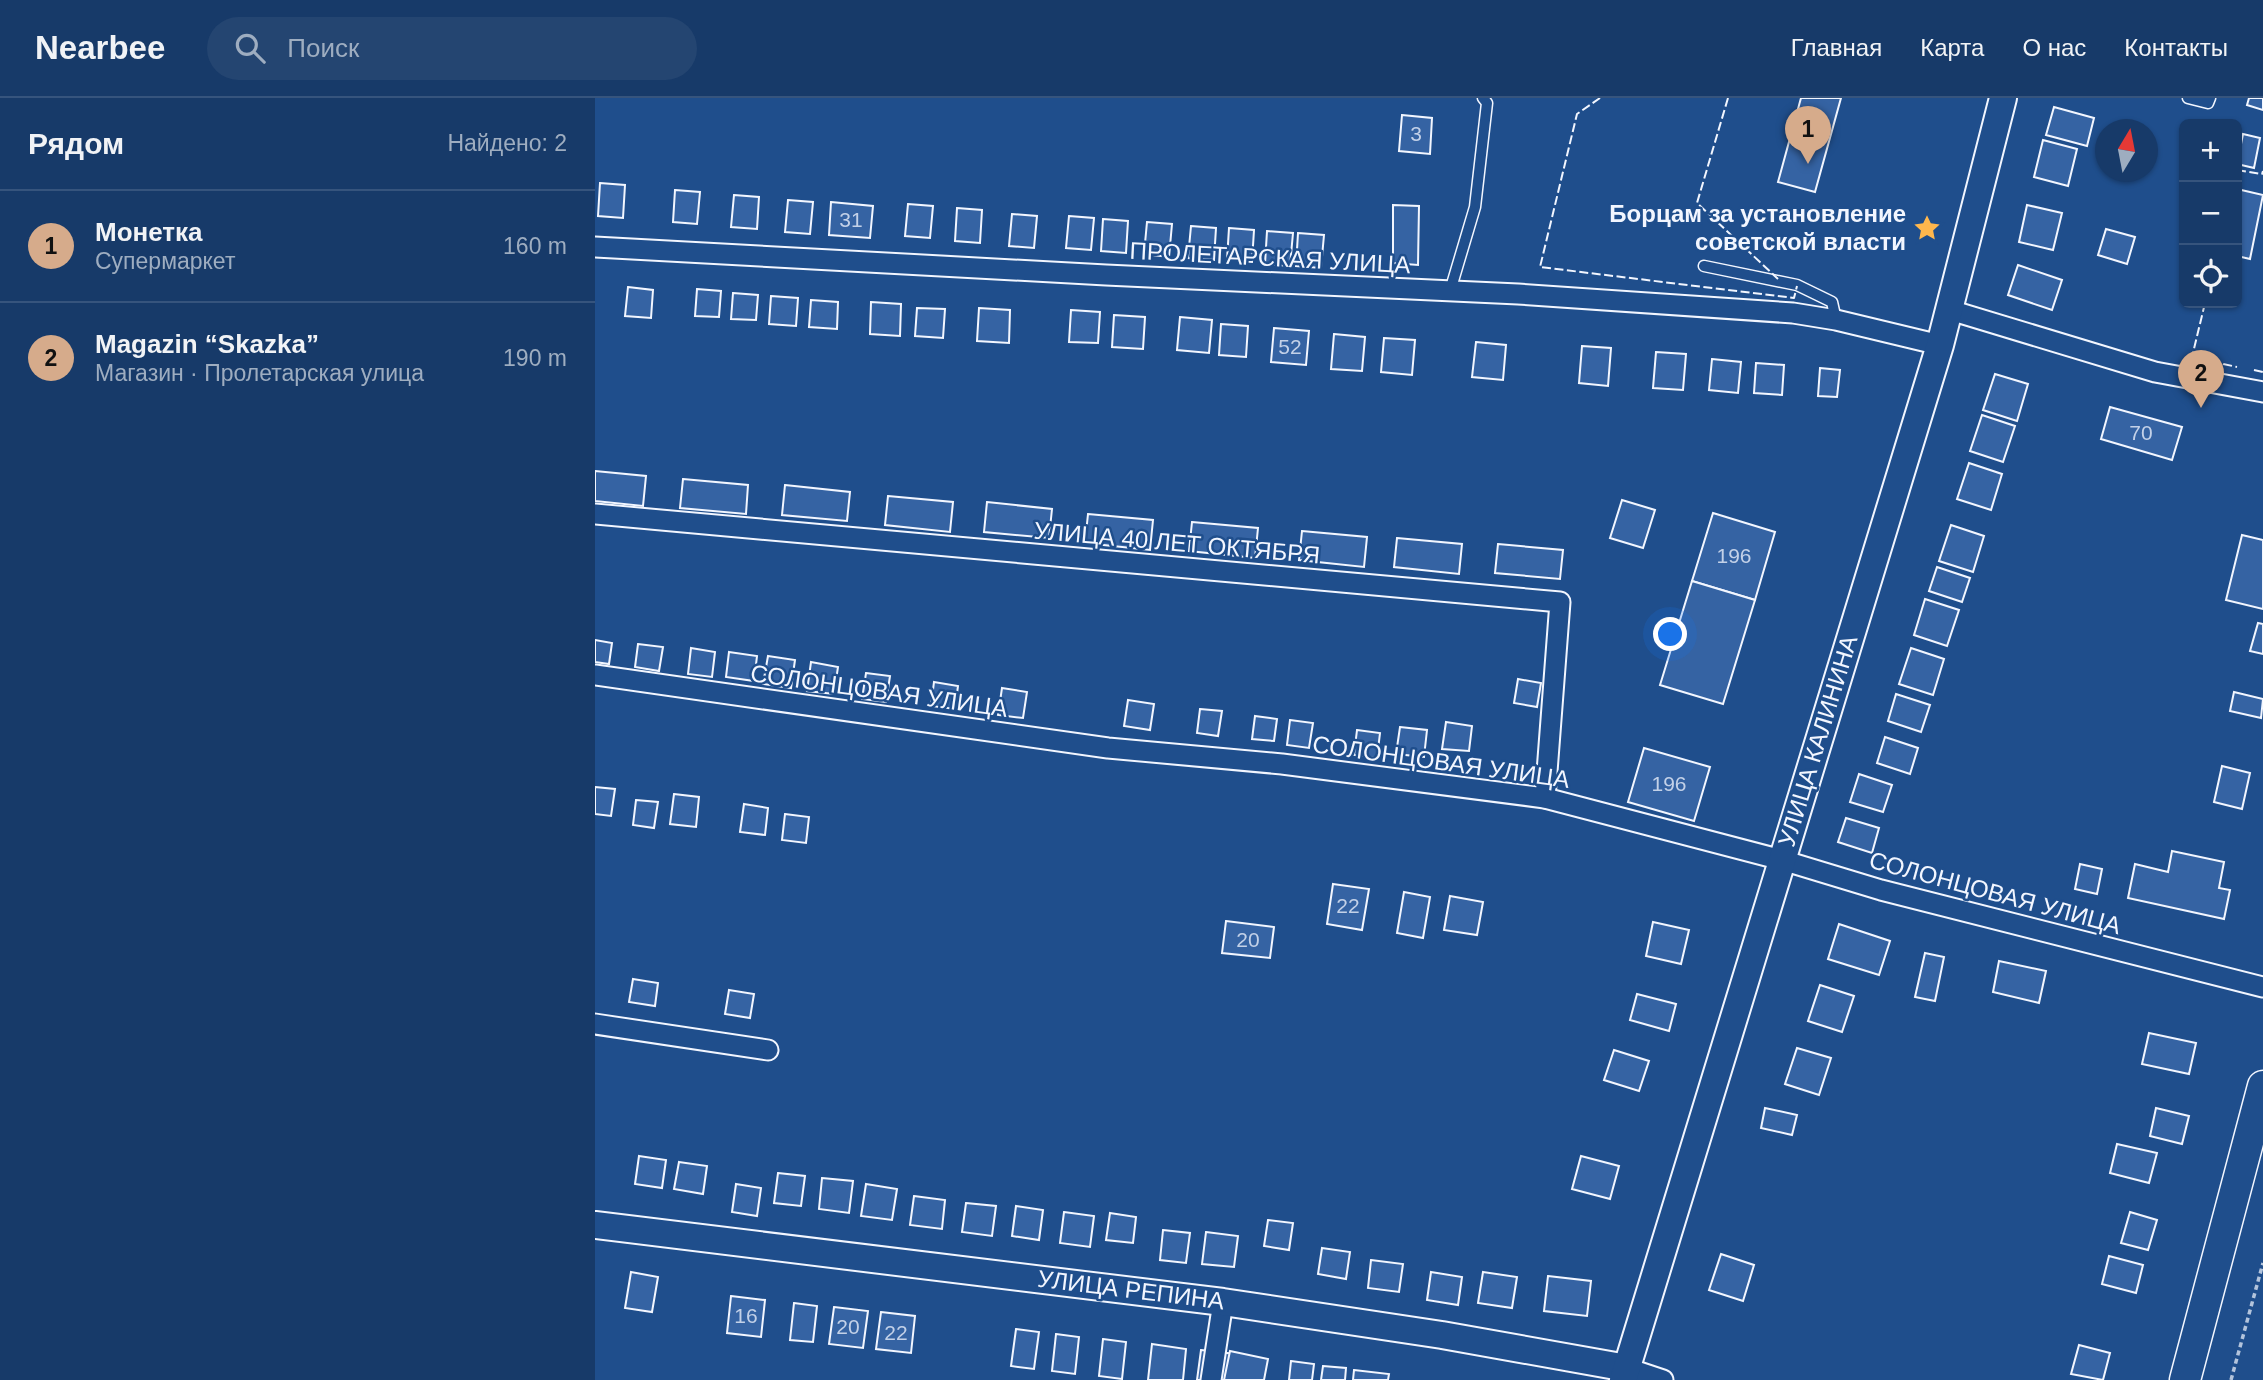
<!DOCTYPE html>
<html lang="ru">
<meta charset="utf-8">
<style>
body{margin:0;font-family:Arial,sans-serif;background:#244571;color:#f1f3f6}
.controls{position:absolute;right:21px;top:21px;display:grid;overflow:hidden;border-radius:10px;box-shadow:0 2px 5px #0004}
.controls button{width:63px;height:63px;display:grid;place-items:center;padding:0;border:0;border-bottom:2px solid #36547d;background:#173a69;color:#f1f3f6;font:35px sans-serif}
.compass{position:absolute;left:1500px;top:21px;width:63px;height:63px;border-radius:50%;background:#173a69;box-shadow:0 2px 5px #0004;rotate:10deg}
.you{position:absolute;left:1076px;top:537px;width:24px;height:24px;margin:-18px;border:5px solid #fff;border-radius:50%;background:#1a73e8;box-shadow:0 0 0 10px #1a73e833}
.badge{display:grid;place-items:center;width:46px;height:46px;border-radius:50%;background:#d6ab8b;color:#111;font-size:23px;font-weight:700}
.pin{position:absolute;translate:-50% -58px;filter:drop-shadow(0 2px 4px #0008)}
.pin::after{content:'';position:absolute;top:37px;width:24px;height:21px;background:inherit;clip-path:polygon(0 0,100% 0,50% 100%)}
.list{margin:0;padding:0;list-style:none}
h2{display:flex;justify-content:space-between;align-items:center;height:91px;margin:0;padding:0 28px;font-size:30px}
h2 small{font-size:23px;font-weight:400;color:#9eadc0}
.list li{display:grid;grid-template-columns:46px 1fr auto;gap:21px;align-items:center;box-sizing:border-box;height:112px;padding:0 28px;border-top:2px solid #36547d}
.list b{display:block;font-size:26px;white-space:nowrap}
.list p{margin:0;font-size:23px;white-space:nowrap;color:#9eadc0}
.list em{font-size:23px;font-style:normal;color:#9eadc0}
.icon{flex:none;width:38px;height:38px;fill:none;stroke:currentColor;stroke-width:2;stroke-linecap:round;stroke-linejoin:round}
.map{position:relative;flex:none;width:1668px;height:1282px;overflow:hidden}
header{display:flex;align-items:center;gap:42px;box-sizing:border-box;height:98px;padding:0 35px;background:#173a69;border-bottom:2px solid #36547d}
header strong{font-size:33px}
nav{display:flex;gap:38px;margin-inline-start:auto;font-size:24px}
.search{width:490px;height:63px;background:#244571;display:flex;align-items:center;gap:18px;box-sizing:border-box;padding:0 24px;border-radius:38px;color:#9eadc0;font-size:26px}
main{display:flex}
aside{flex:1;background:#173a69}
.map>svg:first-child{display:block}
.building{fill:#3563a3;stroke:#f2f6ff;stroke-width:2}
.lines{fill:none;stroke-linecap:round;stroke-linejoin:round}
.lane-casing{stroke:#f2f6ff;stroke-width:13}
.street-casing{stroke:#f2f6ff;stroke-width:23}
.secondary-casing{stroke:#f2f6ff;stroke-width:30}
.primary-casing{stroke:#f2f6ff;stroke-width:33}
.path{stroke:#b3c4dc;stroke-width:3.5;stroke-dasharray:5 3.5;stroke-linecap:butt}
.lane{stroke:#1f4e8c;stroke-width:10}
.street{stroke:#1f4e8c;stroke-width:19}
.secondary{stroke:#1f4e8c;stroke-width:26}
.primary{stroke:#1f4e8c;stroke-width:30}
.fence{stroke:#f2f6ff;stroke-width:2;stroke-dasharray:9 3.5;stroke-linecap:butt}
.labels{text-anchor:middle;stroke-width:5;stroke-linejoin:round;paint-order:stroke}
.number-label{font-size:21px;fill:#c3d1e8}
.poi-label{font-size:24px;font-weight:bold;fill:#f2f6ff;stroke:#1f4e8c;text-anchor:end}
.street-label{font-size:24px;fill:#f2f6ff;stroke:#1f4e8c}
</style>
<header>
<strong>Nearbee</strong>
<div class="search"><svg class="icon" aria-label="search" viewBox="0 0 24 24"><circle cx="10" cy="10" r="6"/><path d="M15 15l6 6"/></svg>Поиск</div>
<nav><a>Главная</a><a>Карта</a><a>О нас</a><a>Контакты</a></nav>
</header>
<main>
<aside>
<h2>Рядом<small>Найдено: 2</small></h2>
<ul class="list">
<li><span class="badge">1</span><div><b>Монетка</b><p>Супермаркет</p></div><em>160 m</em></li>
<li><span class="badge">2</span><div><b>Magazin “Skazka”</b><p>Магазин · Пролетарская улица</p></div><em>190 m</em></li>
</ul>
</aside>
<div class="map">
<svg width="1668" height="1282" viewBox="0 0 1668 1282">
<rect width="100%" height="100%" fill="#1f4e8c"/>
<g class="building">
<path d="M1206 0H1246L1220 94 1183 84Z"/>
<path d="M1654 0H1668V12L1652 7Z"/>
<path d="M1459 9 1499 20 1492 48 1451 37Z"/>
<path d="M807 17 837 20 835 56 804 53Z"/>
<path d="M1648 36 1665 40 1659 70 1642 66Z"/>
<path d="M1448 42 1482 51 1473 88 1439 79Z"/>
<path d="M5 85 30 87 28 120 3 118Z"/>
<path d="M1642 91 1668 97 1655 161 1642 158Z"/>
<path d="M80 92 105 94 102 126 78 124Z"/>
<path d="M139 97 164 99 162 131 136 129Z"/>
<path d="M193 102 218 104 215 136 190 134Z"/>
<path d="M236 104 278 108 275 140 234 137Z"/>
<path d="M313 106 338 108 335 140 310 138Z"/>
<path d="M798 107 824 108 823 167 798 165Z"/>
<path d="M1432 107 1467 115 1458 152 1424 144Z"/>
<path d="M362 110 387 112 385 145 360 143Z"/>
<path d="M417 116 442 118 439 150 414 148Z"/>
<path d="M474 118 499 120 496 152 471 150Z"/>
<path d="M508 121 533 123 531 155 506 153Z"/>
<path d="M552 124 577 126 574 159 549 156Z"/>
<path d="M596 128 621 130 619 162 593 160Z"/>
<path d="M634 130 659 132 657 164 632 162Z"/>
<path d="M1511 131 1540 139 1532 166 1503 157Z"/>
<path d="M672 133 698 135 695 168 670 166Z"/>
<path d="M703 135 729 137 726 170 701 168Z"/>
<path d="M1423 167 1467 182 1457 212 1413 197Z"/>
<path d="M33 189 58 192 56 220 30 218Z"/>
<path d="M102 191 126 193 124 219 100 218Z"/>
<path d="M138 195 163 197 161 222 136 221Z"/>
<path d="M176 198 203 200 201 228 174 226Z"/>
<path d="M216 202 243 204 242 231 214 229Z"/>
<path d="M276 204 306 206 305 238 275 236Z"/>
<path d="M322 210 350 211 348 240 320 238Z"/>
<path d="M384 210 415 212 414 245 382 243Z"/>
<path d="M476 212 505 214 503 245 474 244Z"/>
<path d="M519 217 550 219 548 251 517 249Z"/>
<path d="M585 219 617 222 614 255 582 252Z"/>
<path d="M626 226 653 228 651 259 624 257Z"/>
<path d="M679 230 714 233 711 267 676 264Z"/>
<path d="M739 236 770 239 767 273 736 271Z"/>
<path d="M789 240 820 242 817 277 786 274Z"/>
<path d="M881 244 911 247 908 282 877 279Z"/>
<path d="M987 248 1016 250 1013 288 984 285Z"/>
<path d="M1061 254 1091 256 1088 292 1058 290Z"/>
<path d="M1117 261 1146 264 1143 295 1114 292Z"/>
<path d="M1161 265 1189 267 1187 297 1159 295Z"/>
<path d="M1225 270 1245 272 1242 299 1223 298Z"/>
<path d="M1400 276 1433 286 1422 323 1388 312Z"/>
<path d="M1515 309 1587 329 1577 362 1506 341Z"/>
<path d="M1387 317 1420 328 1408 364 1375 353Z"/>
<path d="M1374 365 1407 376 1396 412 1362 401Z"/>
<path d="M0 373 51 378 48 408 0 403Z"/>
<path d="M88 381 153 387 151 416 85 410Z"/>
<path d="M190 387 255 394 252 423 187 417Z"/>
<path d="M293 398 358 404 355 434 290 427Z"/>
<path d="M1027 402 1060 412 1048 450 1015 440Z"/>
<path d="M392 404 457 411 454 440 389 434Z"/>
<path d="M1118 415 1180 434 1160 502 1097 483Z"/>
<path d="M493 416 558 422 555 452 490 445Z"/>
<path d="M597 424 663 430 660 460 594 453Z"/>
<path d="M1356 427 1389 438 1378 474 1344 463Z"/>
<path d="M707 433 772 439 769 469 704 462Z"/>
<path d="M1647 437 1668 442V511L1631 502Z"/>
<path d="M802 440 867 446 864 476 799 469Z"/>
<path d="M903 446 968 452 965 481 900 475Z"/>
<path d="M1342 469 1375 480 1367 504 1334 493Z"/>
<path d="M1097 483 1160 502 1128 606 1065 587Z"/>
<path d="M1330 501 1364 512 1352 548 1319 537Z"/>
<path d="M1663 525 1668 526V556L1655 553Z"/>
<path d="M0 542 17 545 14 566 0 564Z"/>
<path d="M43 546 68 549 64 573 40 569Z"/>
<path d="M96 550 120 554 117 579 93 576Z"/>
<path d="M1316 550 1349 561 1338 597 1304 586Z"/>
<path d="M134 554 162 558 159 583 131 579Z"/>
<path d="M173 558 200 562 196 590 168 586Z"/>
<path d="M216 564 243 569 239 596 212 593Z"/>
<path d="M271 575 295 578 291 604 267 601Z"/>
<path d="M923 581 946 585 942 609 919 605Z"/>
<path d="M339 584 363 588 360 611 336 608Z"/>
<path d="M407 590 432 594 428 620 403 617Z"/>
<path d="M1639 594 1668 601 1666 620 1635 613Z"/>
<path d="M1301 596 1335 607 1326 634 1293 623Z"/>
<path d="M533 602 559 606 555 632 529 628Z"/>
<path d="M605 611 627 613 623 638 602 635Z"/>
<path d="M660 618 682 621 679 643 657 641Z"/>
<path d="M695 622 718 625 714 650 692 647Z"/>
<path d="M851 624 877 628 874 653 847 651Z"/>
<path d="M805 629 832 632 829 659 801 656Z"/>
<path d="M762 632 785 635 782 660 759 657Z"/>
<path d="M1290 639 1323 650 1315 676 1282 665Z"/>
<path d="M1049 650 1115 669 1099 723 1033 704Z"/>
<path d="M1627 668 1655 675 1647 711 1619 704Z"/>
<path d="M1264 676 1297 687 1288 714 1255 704Z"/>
<path d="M0 689 20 691 16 718 0 716Z"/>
<path d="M79 696 104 699 101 729 75 726Z"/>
<path d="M41 702 63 704 59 730 38 727Z"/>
<path d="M149 706 173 710 170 737 145 734Z"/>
<path d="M190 716 214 719 211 745 187 742Z"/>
<path d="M1251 720 1284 730 1277 755 1243 744Z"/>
<path d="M1577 753 1629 764 1624 790 1635 792 1629 821 1533 800 1540 766 1573 774Z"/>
<path d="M1485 766 1507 771 1502 796 1480 791Z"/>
<path d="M738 786 774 791 767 832 732 826Z"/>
<path d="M809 794 835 799 828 840 802 835Z"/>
<path d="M855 798 888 804 882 837 849 832Z"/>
<path d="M631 823 679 829 675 860 627 855Z"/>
<path d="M1058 824 1094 832 1086 866 1051 858Z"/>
<path d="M1244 826 1295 843 1284 877 1233 861Z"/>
<path d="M1330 855 1349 859 1340 903 1320 899Z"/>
<path d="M1404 863 1451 873 1444 905 1398 894Z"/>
<path d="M38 881 63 885 60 908 34 904Z"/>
<path d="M1225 887 1259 898 1247 934 1213 923Z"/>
<path d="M134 892 159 896 155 920 130 916Z"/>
<path d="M1042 896 1081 906 1074 933 1035 922Z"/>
<path d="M1554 935 1601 945 1594 976 1547 966Z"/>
<path d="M1202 950 1236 960 1224 997 1190 986Z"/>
<path d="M1019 952 1054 963 1044 993 1009 982Z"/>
<path d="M1170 1010 1202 1017 1197 1037 1166 1030Z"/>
<path d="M1561 1010 1594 1018 1587 1046 1555 1038Z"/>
<path d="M1522 1046 1562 1055 1554 1085 1515 1075Z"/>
<path d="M44 1058 71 1062 67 1090 40 1086Z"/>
<path d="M986 1058 1024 1068 1015 1101 977 1091Z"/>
<path d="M84 1064 112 1068 108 1096 79 1091Z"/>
<path d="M183 1075 210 1078 206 1108 179 1105Z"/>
<path d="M227 1080 258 1083 254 1115 224 1111Z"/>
<path d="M141 1086 166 1090 162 1118 137 1114Z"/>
<path d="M271 1086 302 1091 297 1122 266 1118Z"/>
<path d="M319 1098 350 1102 347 1131 315 1127Z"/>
<path d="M371 1105 401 1108 397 1138 367 1134Z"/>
<path d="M421 1108 448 1112 444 1142 417 1138Z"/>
<path d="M469 1114 499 1118 495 1149 465 1145Z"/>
<path d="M1535 1114 1562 1122 1553 1152 1526 1145Z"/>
<path d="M515 1115 541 1119 538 1145 511 1142Z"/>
<path d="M673 1122 698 1125 694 1152 669 1148Z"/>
<path d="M568 1132 595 1135 591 1165 565 1162Z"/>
<path d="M611 1134 643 1138 639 1169 607 1166Z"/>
<path d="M727 1150 755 1154 751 1181 723 1176Z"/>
<path d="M1126 1156 1159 1167 1148 1203 1114 1192Z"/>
<path d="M1514 1158 1548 1167 1541 1195 1507 1186Z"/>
<path d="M776 1162 808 1166 804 1194 773 1190Z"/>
<path d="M36 1174 63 1179 57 1214 30 1210Z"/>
<path d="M836 1174 867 1179 863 1207 832 1202Z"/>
<path d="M888 1174 922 1179 917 1210 883 1205Z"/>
<path d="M953 1178 996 1183 992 1218 949 1213Z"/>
<path d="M136 1198 170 1202 166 1239 132 1235Z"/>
<path d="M199 1205 222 1208 218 1244 195 1242Z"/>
<path d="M239 1209 273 1213 268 1250 234 1246Z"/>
<path d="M286 1214 320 1218 316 1255 281 1251Z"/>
<path d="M421 1231 444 1234 439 1271 416 1268Z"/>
<path d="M461 1236 484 1239 480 1276 457 1273Z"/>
<path d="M508 1241 531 1244 527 1281 504 1278Z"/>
<path d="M557 1246 591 1251 588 1282H553Z"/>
<path d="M1484 1247 1515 1255 1508 1282 1476 1276Z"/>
<path d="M606 1252 640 1256 637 1282H602Z"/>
<path d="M635 1253 673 1261 669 1282H629Z"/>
<path d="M696 1263 719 1266 717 1282H694Z"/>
<path d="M728 1268 751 1270 750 1282H726Z"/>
<path d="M759 1272 794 1276 793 1282H758Z"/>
</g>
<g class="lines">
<defs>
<g id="lane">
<path d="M1593 0 1613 5 1615 0"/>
<path d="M1109 168 1202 187 1237 204 1241 222"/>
<path d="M855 193 880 109 892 5 888 0"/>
</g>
<g id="street">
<path d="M0 149 511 177 923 196 1198 215 1241 222 1345 247"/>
<path d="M1355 212 1560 274 1668 294"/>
<path d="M0 416 965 504 950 700"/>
<path d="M0 577 513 650 687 666 950 700 1187 762 1286 792 1668 889"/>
<path d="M0 926 173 952"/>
<path d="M1032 1270 1068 1282"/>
<path d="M616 1282 628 1204"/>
</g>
<g id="secondary">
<path d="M0 1127 628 1204 847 1237 1032 1270"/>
<path d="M1028 1282 1345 247 1408 0"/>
</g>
<path id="primary" d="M1590 1282 1668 988"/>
</defs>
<use href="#lane" class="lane-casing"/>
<use href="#street" class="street-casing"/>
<use href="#secondary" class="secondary-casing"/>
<use href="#primary" class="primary-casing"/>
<path class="path" d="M1636 1282 1668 1165"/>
<use href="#lane" class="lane"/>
<use href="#street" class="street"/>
<use href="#secondary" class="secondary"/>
<use href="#primary" class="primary"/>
<g class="fence">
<path d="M1005 0 982 16 945 169 1199 200 1202 188"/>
<path d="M1133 0 1102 105 1183 181"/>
<path d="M1642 72 1667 76 1668 73"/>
<path d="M1610 205 1597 259 1642 269"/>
<path d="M1659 272 1668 274"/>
</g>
</g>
<defs>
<symbol id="sight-bare" viewBox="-9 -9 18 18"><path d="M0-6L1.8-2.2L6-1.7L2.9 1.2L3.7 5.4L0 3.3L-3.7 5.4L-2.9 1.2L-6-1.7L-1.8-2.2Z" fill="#ffb74d" stroke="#1f4e8c" stroke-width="2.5" paint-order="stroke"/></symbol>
</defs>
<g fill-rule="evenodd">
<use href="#sight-bare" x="1313" y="111" width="38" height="38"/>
</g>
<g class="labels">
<g class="number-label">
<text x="821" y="43">3</text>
<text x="256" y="129">31</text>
<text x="695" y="256">52</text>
<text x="1546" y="342">70</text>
<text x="1139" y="465">196</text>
<text x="1074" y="693">196</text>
<text x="753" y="815">22</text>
<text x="653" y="849">20</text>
<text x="151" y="1225">16</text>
<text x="253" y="1236">20</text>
<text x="301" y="1242">22</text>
</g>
<g class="poi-label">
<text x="1311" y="124">Борцам за установление<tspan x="1311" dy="28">советской власти</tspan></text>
</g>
<g class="street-label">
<text transform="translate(675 160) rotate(3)" y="8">ПРОЛЕТАРСКАЯ УЛИЦА</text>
<text transform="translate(582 445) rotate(5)" y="8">УЛИЦА 40 ЛЕТ ОКТЯБРЯ</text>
<text transform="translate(284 593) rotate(8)" y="8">СОЛОНЦОВАЯ УЛИЦА</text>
<text transform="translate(1223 643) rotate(-73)" y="8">УЛИЦА КАЛИНИНА</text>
<text transform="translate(846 664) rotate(8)" y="8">СОЛОНЦОВАЯ УЛИЦА</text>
<text transform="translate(1400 795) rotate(15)" y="8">СОЛОНЦОВАЯ УЛИЦА</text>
<text transform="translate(536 1192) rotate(7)" y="8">УЛИЦА РЕПИНА</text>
</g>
</g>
</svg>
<div class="controls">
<button>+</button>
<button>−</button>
<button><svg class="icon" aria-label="locate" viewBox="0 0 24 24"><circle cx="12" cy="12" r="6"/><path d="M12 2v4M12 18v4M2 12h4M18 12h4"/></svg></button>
</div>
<svg class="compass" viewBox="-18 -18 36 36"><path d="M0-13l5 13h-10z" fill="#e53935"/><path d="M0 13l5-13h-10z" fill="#9eadc0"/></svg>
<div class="you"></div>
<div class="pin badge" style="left:1213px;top:66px">1</div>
<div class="pin badge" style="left:1606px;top:310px">2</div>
</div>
</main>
